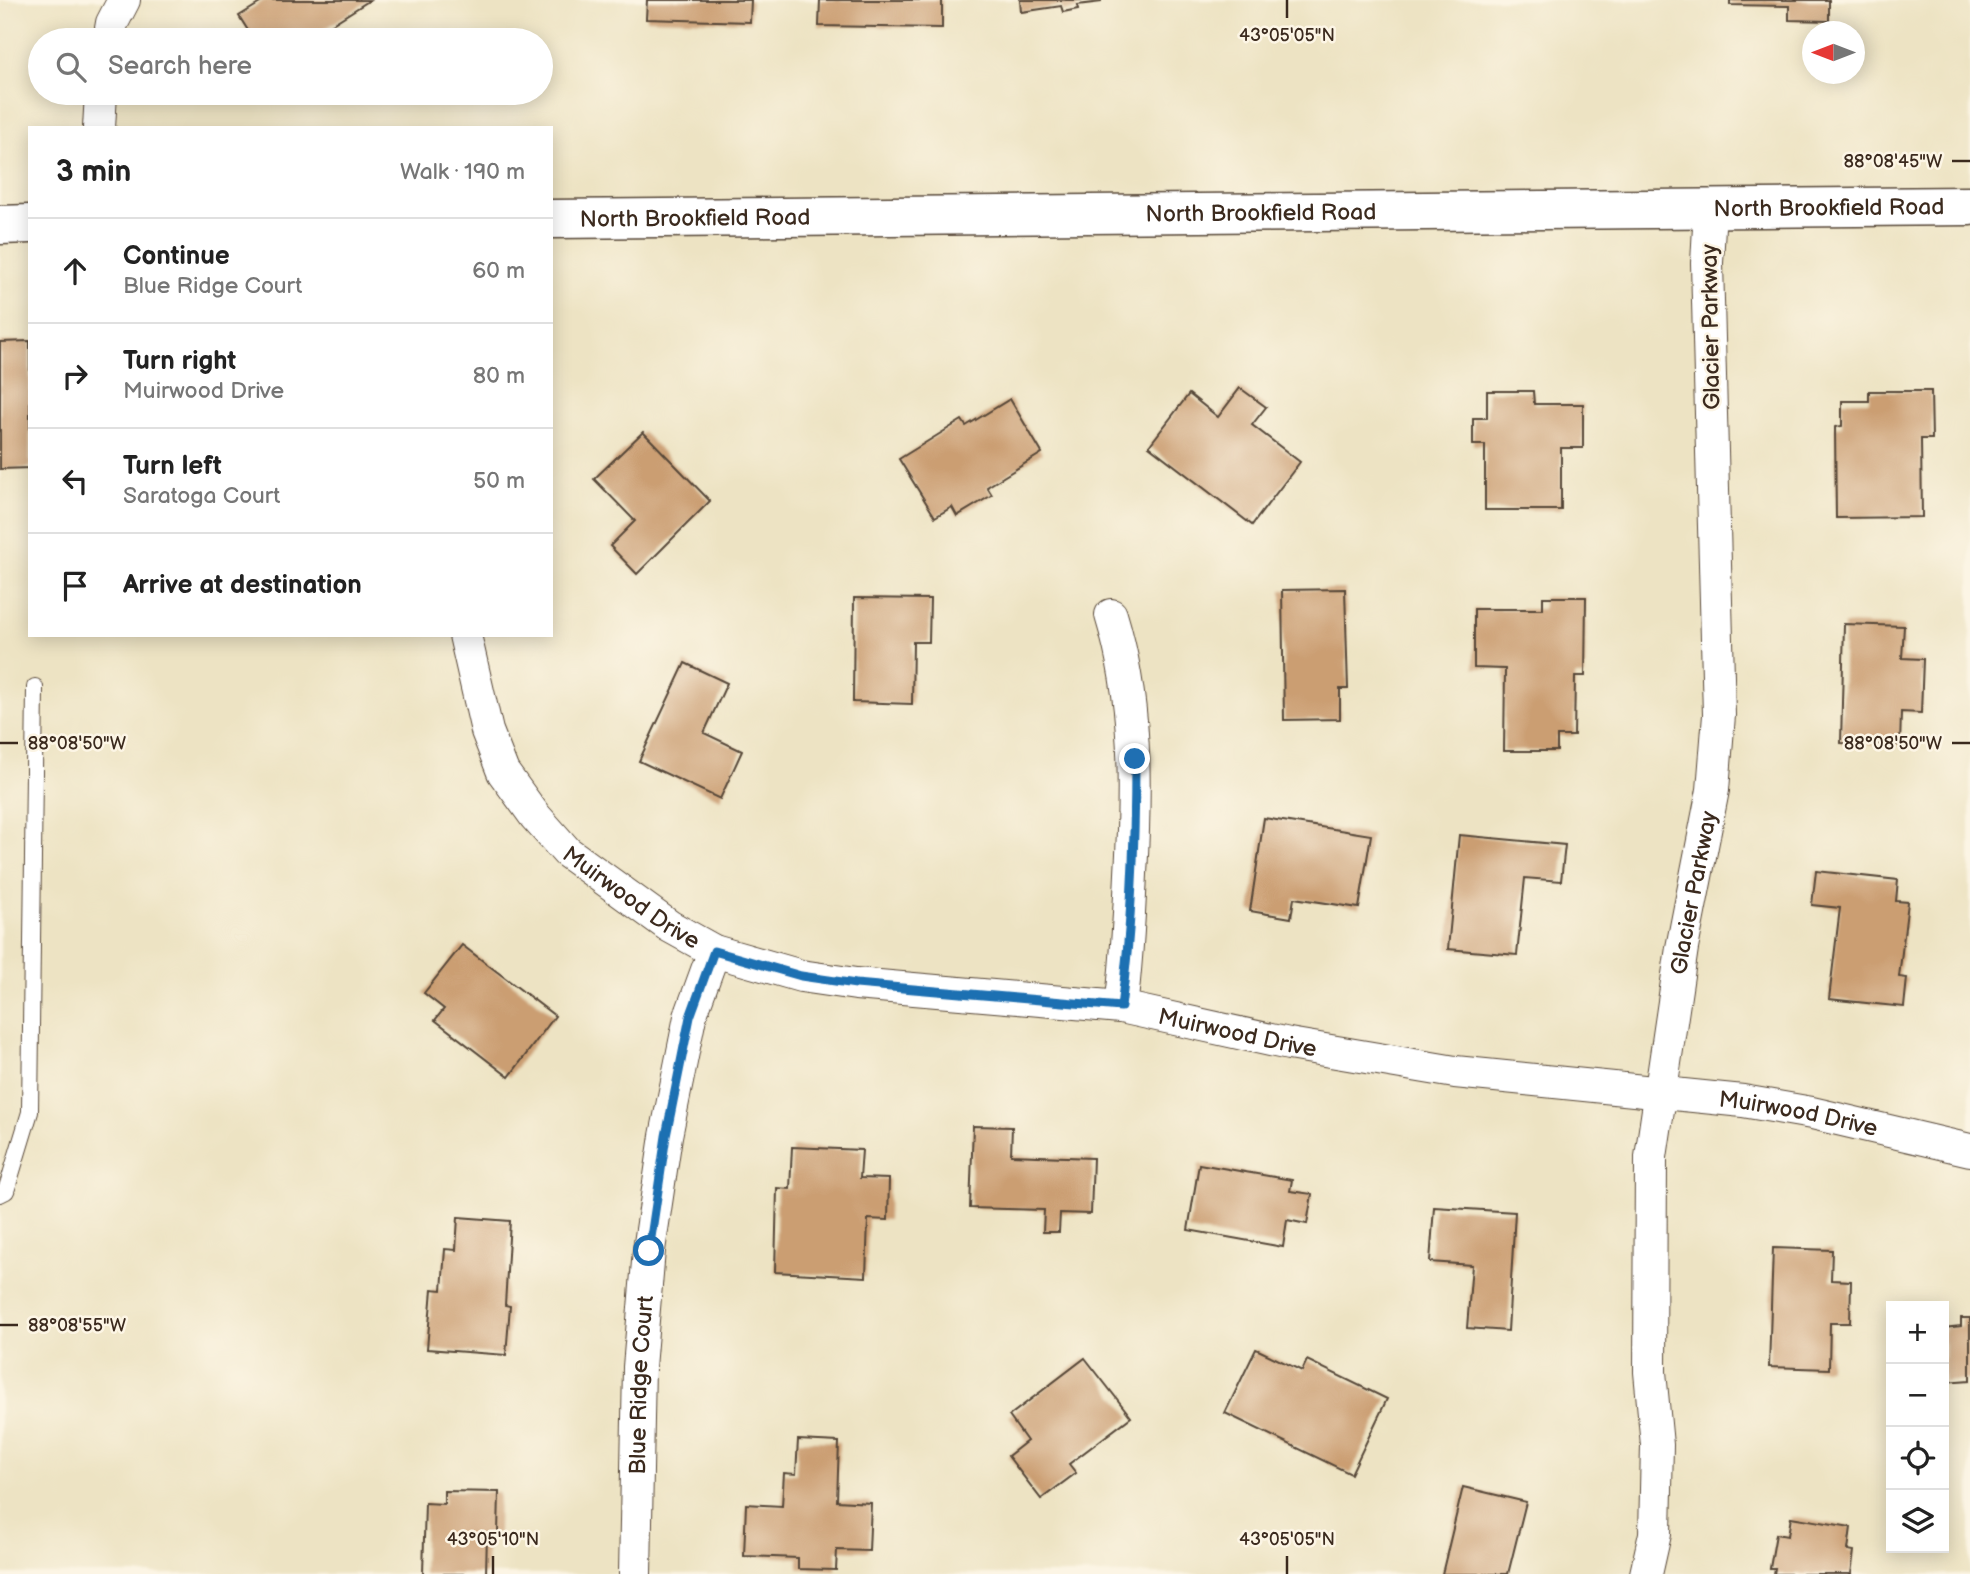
<!DOCTYPE html>
<meta charset="utf-8">
<style>
body{margin:0;font-family:"Balsamiq Sans",sans-serif;background:#f2f2f2;color:#222}
.controls{position:absolute;right:21px;bottom:21px;display:grid;overflow:hidden;border-radius:0px;box-shadow:0 4px 18px #0003}
.controls button{width:63px;height:63px;display:grid;place-items:center;padding:0;border:0;border-bottom:2px solid #e0e0e0;background:#fff;color:#222;font:35px sans-serif}
.compass{position:absolute;left:1802px;top:21px;width:63px;height:63px;border-radius:50%;background:#fff;box-shadow:0 4px 18px #0003;rotate:270deg}
.stop{position:absolute;width:21px;height:21px;margin:-16px;border:5px solid #1f6fb2;border-radius:50%;background:#fff}
.stop.end{background:#1f6fb2;border-color:#fff;box-shadow:0 2px 7px #0008}
.list{margin:0;padding:0;list-style:none}
h2{display:flex;justify-content:space-between;align-items:center;height:91px;margin:0;padding:0 28px;font-size:30px}
h2 small{font-size:23px;font-weight:400;color:#767676}
.list li{display:grid;grid-template-columns:46px 1fr auto;gap:21px;align-items:center;box-sizing:border-box;height:105px;padding:0 28px;border-top:2px solid #e0e0e0}
.list b{display:block;font-size:26px;white-space:nowrap}
.list p{margin:0;font-size:23px;white-space:nowrap;color:#767676}
.list em{font-size:23px;font-style:normal;color:#767676}
.icon{flex:none;width:38px;height:38px;fill:none;stroke:currentColor;stroke-width:2;stroke-linecap:round;stroke-linejoin:round}
.map{position:relative;flex:none;width:1970px;height:1574px;overflow:hidden}
.search{position:absolute;background:#fff;box-shadow:0 4px 18px #0003;left:28px;top:28px;width:525px;height:77px;display:flex;align-items:center;gap:18px;box-sizing:border-box;padding:0 24px;border-radius:38px;color:#767676;font-size:26px}
.panel{position:absolute;background:#fff;box-shadow:0 4px 18px #0003;left:28px;top:126px;width:525px;height:511px;border-radius:0px}
.map>svg:first-child{display:block}
.building{fill:#cb9e72}
.lines{fill:none;stroke-linecap:round;stroke-linejoin:round}
.service-casing{stroke:#564637;stroke-width:18}
.minor-casing{stroke:#564637;stroke-width:34}
.tertiary-casing{stroke:#564637;stroke-width:41}
.service{stroke:#fff;stroke-width:16}
.minor{stroke:#fff;stroke-width:32}
.tertiary{stroke:#fff;stroke-width:38}
.route{stroke:#1f6fb2;stroke-width:9}
.ticks{fill:none;stroke:#3b2a1e;stroke-width:2.5}
.labels{text-anchor:middle;stroke-width:5;stroke-linejoin:round;paint-order:stroke}
.street-label{font-size:23px;fill:#3b2a1e;stroke:#fcf5e5}
.ticks-label{font-size:18px;text-anchor:middle;fill:#3b2a1e;stroke:#fcf5e5;stroke-width:5;stroke-linejoin:round;paint-order:stroke}
</style>
<div class="map">
<svg width="1970" height="1574" viewBox="0 0 1970 1574">
<rect width="100%" height="100%" fill="#fcf5e5"/>
<filter id="ink" filterUnits="userSpaceOnUse"><feTurbulence type="fractalNoise" baseFrequency=".0143" numOctaves="2"/><feDisplacementMap in="SourceGraphic" scale="14" xChannelSelector="R" yChannelSelector="G"/><feConvolveMatrix kernelMatrix="1 2 1 2 8 2 1 2 1" color-interpolation-filters="sRGB"/></filter>
<filter id="wash" filterUnits="userSpaceOnUse"><feTurbulence type="fractalNoise" baseFrequency=".00686" numOctaves="4" result="noise"/><feDisplacementMap in="SourceGraphic" scale="28" xChannelSelector="R" yChannelSelector="G"/><feGaussianBlur stdDeviation="1.57" result="paint"/><feColorMatrix in="noise" values="0 0 0 0 0 0 0 0 0 0 0 0 0 0 0 0 0 1.4 0 .05"/><feComposite in="paint" operator="in"/></filter>
<g filter="url(#wash)">
<rect width="100%" height="100%" fill="#ede3c3"/>
<g id="blocks">
<g class="building">
<path d="M265 0H370L307 40H254L239 16Z"/>
<path d="M647 0H751L750 22 646 19Z"/>
<path d="M820 0H942V28L819 26Z"/>
<path d="M1020 0H1101V2L1077 5 1078 9 1063 12 1061 6 1021 12Z"/>
<path d="M1730 0H1829V21L1789 20V6L1730 5Z"/>
<path d="M30 341V468L0 469V342Z"/>
<path d="M1240 388 1266 407 1252 425 1300 462 1252 525 1149 446 1189 394 1218 417Z"/>
<path d="M1487 391H1533L1534 404H1583V448H1561V510H1485V445H1473V418H1487Z"/>
<path d="M1869 391H1931L1932 439H1921L1922 517 1836 518 1835 427 1842 426V401H1869Z"/>
<path d="M1010 399 1042 453 987 487 992 495 957 516 952 507 935 517 899 459 962 420 966 426Z"/>
<path d="M643 432 710 501 637 574 610 546 635 521 594 479Z"/>
<path d="M1345 589 1348 689H1340V719L1284 720 1282 590Z"/>
<path d="M1543 597H1586L1585 676H1575L1574 736H1557V751H1504L1505 669 1474 668V609H1543Z"/>
<path d="M854 598 930 599 929 642H913L912 704 853 702Z"/>
<path d="M1844 624 1904 626 1902 658 1923 659 1921 713 1901 712 1900 745 1841 743Z"/>
<path d="M685 663 727 683 704 733 742 751 720 799 639 761Z"/>
<path d="M1264 818 1371 835 1359 908 1294 898 1291 918 1250 911Z"/>
<path d="M1459 835 1565 845 1561 881 1525 878 1517 955 1448 949Z"/>
<path d="M1816 871 1898 880 1896 901 1908 902 1899 977 1907 978 1904 1007 1829 999 1840 908 1812 905Z"/>
<path d="M462 945 555 1016 509 1077 435 1020 444 1009 424 993Z"/>
<path d="M973 1126 1012 1127 1011 1155 1093 1158 1091 1214 1060 1213 1059 1232H1043L1044 1210 970 1208Z"/>
<path d="M792 1147 862 1150 860 1178 889 1179 888 1220 868 1219 866 1277 775 1272 777 1188 790 1189Z"/>
<path d="M1199 1164 1292 1180 1290 1191 1312 1194 1307 1224 1287 1220 1283 1247 1188 1230Z"/>
<path d="M1434 1207 1515 1212 1508 1331 1467 1328 1472 1265 1430 1262Z"/>
<path d="M458 1217 510 1221 505 1305 510 1306 506 1355 427 1349 432 1289 442 1290 445 1249 456 1250Z"/>
<path d="M1773 1248 1832 1250 1831 1280 1851 1281 1850 1323H1830L1829 1369 1769 1367Z"/>
<path d="M1961 1318H1970V1380L1944 1382V1328L1961 1326Z"/>
<path d="M1256 1349 1302 1371 1307 1360 1387 1399 1351 1474 1225 1413Z"/>
<path d="M1085 1358 1131 1417 1069 1464 1076 1473 1041 1499 1008 1456 1027 1441 1009 1416Z"/>
<path d="M798 1440 839 1442 837 1501 871 1503 869 1551 837 1550 836 1570 798 1569V1558L744 1556 746 1504 782 1506 784 1473 796 1474Z"/>
<path d="M1463 1487 1526 1502 1508 1574H1442Z"/>
<path d="M444 1491 499 1492 498 1533H487L486 1574H423L425 1503 444 1504Z"/>
<path d="M1791 1517 1851 1527 1848 1550 1854 1551 1851 1574H1774L1775 1568H1770L1776 1534 1788 1536Z"/>
</g>
</g>
</g>
<g filter="url(#ink)">
<use href="#blocks" fill-opacity="0" stroke="#564637" stroke-width="2"/>
<g class="lines">
<defs>
<path id="service" d="M0 1194 6 1191 30 1112 35 687"/>
<g id="minor">
<path d="M109 40 112 23 124 0"/>
<path d="M99 128 101 93"/>
<path d="M1111 615C1137 700 1136 786 1131 874 1129 919 1127 962 1121 1007"/>
<path id="s1" d="M465 635 487 731 503 772 535 816 567 852 669 926 714 951 801 976 856 984 1121 1007 1289 1044 1455 1072 1743 1101 1812 1113 1970 1150"/>
<path id="s2" d="M635 1574 639 1367 649 1250 666 1136 690 1017 714 951"/>
<path id="s3" d="M1646 1574 1655 1534 1657 1445 1650 1372 1651 1157 1682 948 1713 790 1719 715 1707 263 1710 208"/>
</g>
<g id="tertiary">
<path id="s4" d="M551 219 1970 206"/>
<path d="M0 225 30 224"/>
</g>
</defs>
<use href="#service" class="service-casing"/>
<use href="#minor" class="minor-casing"/>
<use href="#tertiary" class="tertiary-casing"/>
<use href="#service" class="service"/>
<use href="#minor" class="minor"/>
<use href="#tertiary" class="tertiary"/>
</g>
</g>
<g class="lines" filter="url(#ink)">
<path class="route" d="M649 1251 666 1136 690 1017 714 951 801 976 856 984 1121 1007C1132 925 1135 841 1135 759"/>
</g>
<path class="ticks" d="M1287 0V18M1952 161H1970M0 743H18M1952 743H1970M0 1325H18M493 1556V1574M1287 1556V1574"/>
<g class="labels">
<g class="street-label">
<text dy="8" stroke="none"><textPath href="#s4" startOffset="1278">North Brookfield Road</textPath></text>
<text dy="8" stroke="none"><textPath href="#s4" startOffset="710">North Brookfield Road</textPath></text>
<text dy="8" stroke="none"><textPath href="#s4" startOffset="144">North Brookfield Road</textPath></text>
<text transform="translate(1710 327) rotate(-91)" y="8">Glacier Parkway</text>
<text dy="8" stroke="none"><textPath href="#s3" startOffset="686">Glacier Parkway</textPath></text>
<text dy="8" stroke="none"><textPath href="#s1" startOffset="324">Muirwood Drive</textPath></text>
<text dy="8" stroke="none"><textPath href="#s1" startOffset="954">Muirwood Drive</textPath></text>
<text dy="8" stroke="none"><textPath href="#s1" startOffset="1521">Muirwood Drive</textPath></text>
<text dy="8" stroke="none"><textPath href="#s2" startOffset="189">Blue Ridge Court</textPath></text>
</g>
</g>
<g class="ticks-label">
<text x="1287" y="41">43°05'05"N</text>
<text x="1893" y="167">88°08'45"W</text>
<text x="1893" y="749">88°08'50"W</text>
<text x="77" y="749">88°08'50"W</text>
<text x="77" y="1331">88°08'55"W</text>
<text x="493" y="1545">43°05'10"N</text>
<text x="1287" y="1545">43°05'05"N</text>
</g>
</svg>
<div class="controls">
<button>+</button>
<button>−</button>
<button><svg class="icon" aria-label="locate" viewBox="0 0 24 24"><circle cx="12" cy="12" r="6"/><path d="M12 2v4M12 18v4M2 12h4M18 12h4"/></svg></button>
<button><svg class="icon" aria-label="layers" viewBox="0 0 24 24"><path d="M12 4l9 5-9 5-9-5zM3 14l9 5 9-5"/></svg></button>
</div>
<svg class="compass" viewBox="-18 -18 36 36"><path d="M0-13l5 13h-10z" fill="#e53935"/><path d="M0 13l5-13h-10z" fill="#767676"/></svg>
<div class="stop" style="left:649px;top:1251px"></div>
<div class="stop end" style="left:1135px;top:759px"></div>
<div class="search"><svg class="icon" aria-label="search" viewBox="0 0 24 24"><circle cx="10" cy="10" r="6"/><path d="M15 15l6 6"/></svg>Search here</div>
<section class="panel">
<h2>3 min<small>Walk · 190 m</small></h2>
<ul class="list">
<li><svg class="icon" aria-label="ahead" viewBox="0 0 24 24"><path d="M12 20V5M6 11l6-6 6 6"/></svg><div><b>Continue</b><p>Blue Ridge Court</p></div><em>60 m</em></li>
<li><svg class="icon" aria-label="right" viewBox="0 0 24 24"><path d="M7 20v-9h11M14 6l5 5-5 5"/></svg><div><b>Turn right</b><p>Muirwood Drive</p></div><em>80 m</em></li>
<li><svg class="icon" aria-label="left" viewBox="0 0 24 24"><path d="M17 20v-9H6M10 6l-5 5 5 5"/></svg><div><b>Turn left</b><p>Saratoga Court</p></div><em>50 m</em></li>
<li><svg class="icon" aria-label="arrive" viewBox="0 0 24 24"><path d="M6 21V4h12l-3 4 3 4H6"/></svg><div><b>Arrive at destination</b></div></li>
</ul>
</section>
</div>
